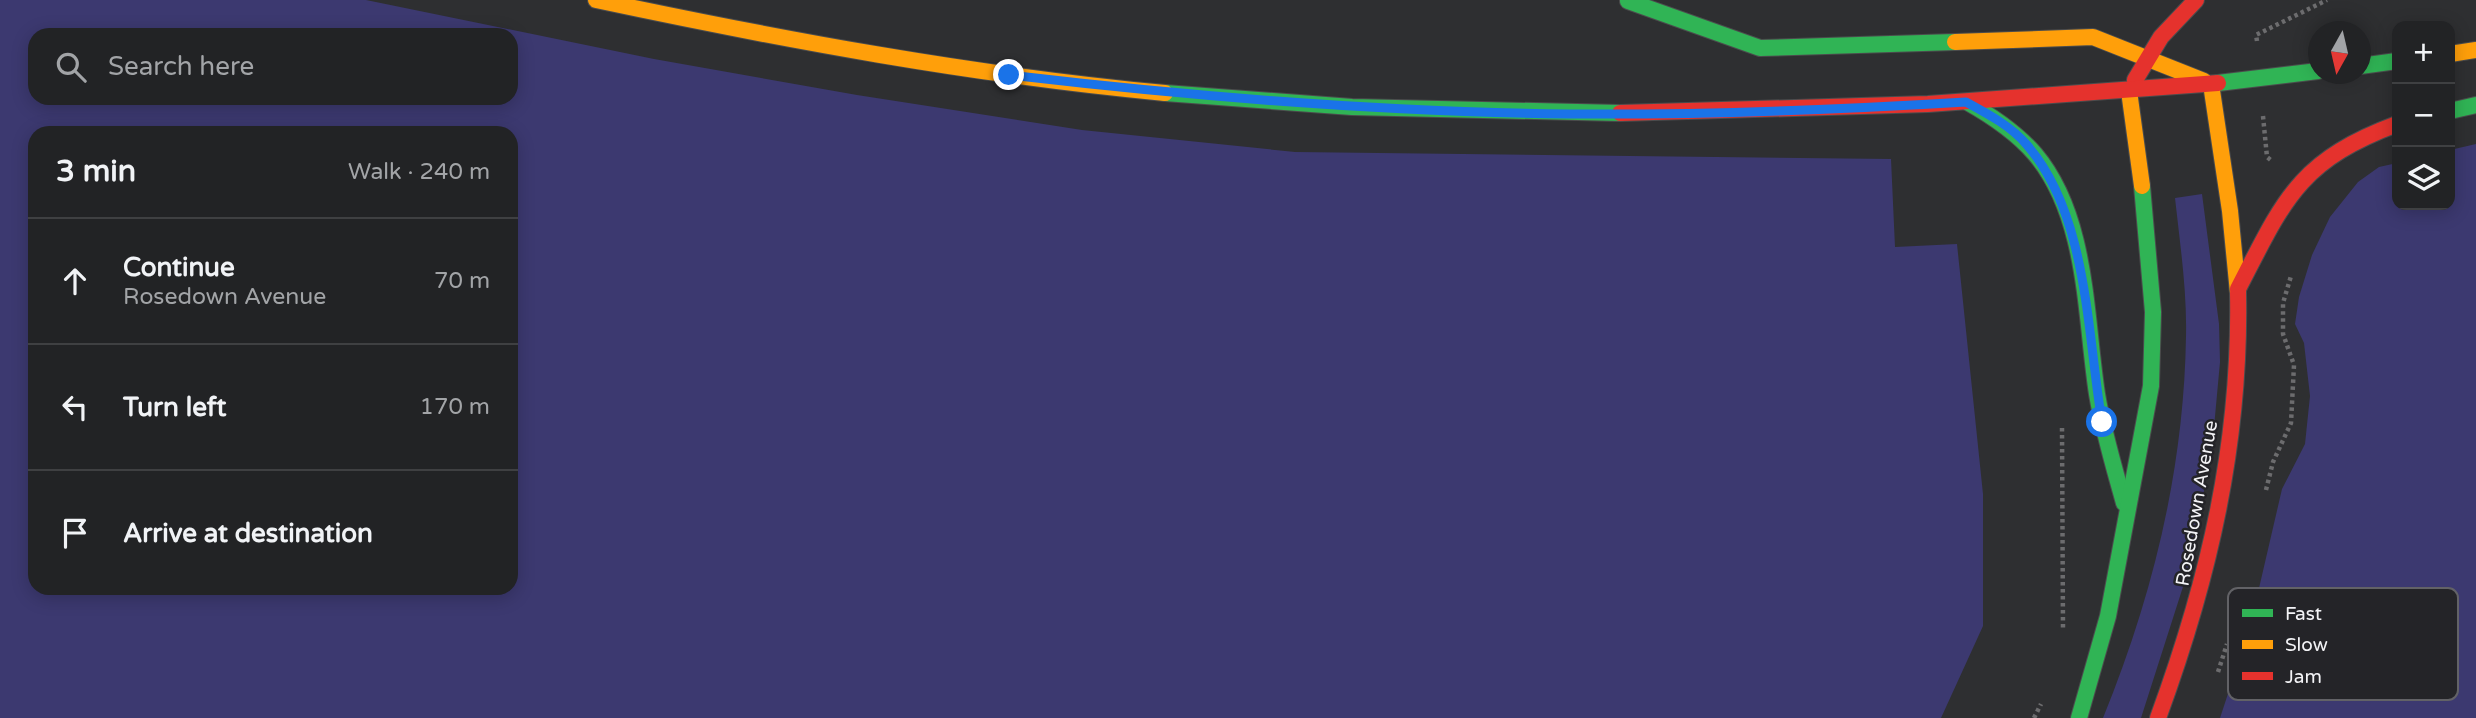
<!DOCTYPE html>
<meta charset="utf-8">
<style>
body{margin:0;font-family:"Varela Round",sans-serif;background:#2a2b2d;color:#f1f3f6}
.controls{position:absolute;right:21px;top:21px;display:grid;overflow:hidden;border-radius:14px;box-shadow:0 4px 18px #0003}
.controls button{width:63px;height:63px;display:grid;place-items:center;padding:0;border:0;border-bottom:2px solid #3f4042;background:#222325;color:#f1f3f6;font:35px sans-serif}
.compass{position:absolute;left:2308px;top:21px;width:63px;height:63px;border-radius:50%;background:#222325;box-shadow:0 4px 18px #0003;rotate:188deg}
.stop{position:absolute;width:21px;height:21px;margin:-16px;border:5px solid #1a73e8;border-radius:50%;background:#fff}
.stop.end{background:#1a73e8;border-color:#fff;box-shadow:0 2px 7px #0008}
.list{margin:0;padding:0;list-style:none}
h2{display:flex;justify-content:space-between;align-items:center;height:91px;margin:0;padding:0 28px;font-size:30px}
h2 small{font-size:23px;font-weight:400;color:#a2a4a7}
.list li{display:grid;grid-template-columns:46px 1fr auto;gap:21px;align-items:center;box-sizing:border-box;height:126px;padding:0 28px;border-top:2px solid #3f4042}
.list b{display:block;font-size:26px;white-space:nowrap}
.list p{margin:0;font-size:23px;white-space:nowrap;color:#a2a4a7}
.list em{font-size:23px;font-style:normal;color:#a2a4a7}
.icon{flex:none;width:38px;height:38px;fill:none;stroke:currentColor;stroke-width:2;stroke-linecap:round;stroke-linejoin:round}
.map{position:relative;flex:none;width:2476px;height:718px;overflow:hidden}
.search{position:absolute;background:#222325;box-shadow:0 4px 18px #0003;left:28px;top:28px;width:490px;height:77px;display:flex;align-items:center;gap:18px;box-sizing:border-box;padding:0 24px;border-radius:21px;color:#a2a4a7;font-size:26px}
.panel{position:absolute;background:#222325;box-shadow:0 4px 18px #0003;left:28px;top:126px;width:490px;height:469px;border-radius:21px}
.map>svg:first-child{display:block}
.green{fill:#3c3970;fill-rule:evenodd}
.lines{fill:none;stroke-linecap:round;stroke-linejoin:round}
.fast-casing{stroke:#4b4c4d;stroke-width:18}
.slow-casing{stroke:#4b4c4d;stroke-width:18}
.jam-casing{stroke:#4b4c4d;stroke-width:18}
.path{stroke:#6c6c6e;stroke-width:4.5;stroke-dasharray:3.5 3.5;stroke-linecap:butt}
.fast{stroke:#30b455;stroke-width:16}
.slow{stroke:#ff9f0a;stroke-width:16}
.jam{stroke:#e5322d;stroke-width:16}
.route{stroke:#1a73e8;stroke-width:9}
.labels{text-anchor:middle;stroke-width:5;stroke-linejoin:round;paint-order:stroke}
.street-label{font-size:19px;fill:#f3f3f6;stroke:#242428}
.key{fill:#242428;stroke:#626266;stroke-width:2}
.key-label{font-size:19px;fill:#f3f3f6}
</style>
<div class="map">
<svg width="2476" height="718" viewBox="0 0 2476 718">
<rect width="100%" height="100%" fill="#2e2f31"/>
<g class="green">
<path d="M0 0H366L654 59 857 95 1082 130 1295 152 1891 159 1895 247 1957 244 1983 494V626L1941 718H0ZM35 35H511V98H35ZM35 133H511V588H35Z"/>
<path d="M2476 144V718H2220L2250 627 2282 489 2305 444 2310 396 2304 343 2295 324 2299 297 2312 255 2330 217 2358 182 2379 167 2397 163V205H2450V150Z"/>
<path d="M2202 194 2219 324 2220 362 2212 449 2189 568 2141 718H2103C2153 595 2184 469 2186 336 2187 290 2180 244 2175 198Z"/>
</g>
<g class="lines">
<defs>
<g id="fast">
<path d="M1628 1 1760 48 1955 42"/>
<path d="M2360 66 2397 61"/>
<path d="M2218 83 2318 71"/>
<path d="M1165 93 1352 107 1620 113"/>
<path d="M1967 102C1992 116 2016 132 2035 154 2088 217 2085 316 2097 394 2103 431 2114 467 2124 503"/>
<path d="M2450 111 2476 105"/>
<path d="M2079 718 2108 616 2151 386 2153 312 2142 186"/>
</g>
<g id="slow">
<path d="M596 0C784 40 973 75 1165 93"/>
<path d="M1955 42 2093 37 2204 81"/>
<path d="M2450 54 2476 50"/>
<path d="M2211 84 2230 211 2238 293"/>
<path d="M2129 91 2142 186"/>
</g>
<g id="jam">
<path d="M2135 80 2161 37 2196 0"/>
<path d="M1620 113 1928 104 2218 83"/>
<path d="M2238 289C2284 200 2298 161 2397 124"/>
<path d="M2158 718C2209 579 2241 442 2238 293"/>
</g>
</defs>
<use href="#fast" class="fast-casing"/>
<use href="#slow" class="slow-casing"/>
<use href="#jam" class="jam-casing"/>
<g class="path">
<path d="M2257 41 2256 35 2327 0"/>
<path d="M2263 116 2267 157 2272 161"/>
<path d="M2062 428 2063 630"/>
<path d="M2266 490 2273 462 2291 423 2294 365 2283 334V303L2291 276"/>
<path d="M2218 672 2227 644"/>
<path d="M2034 718 2041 704"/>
</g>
<use href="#fast" class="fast"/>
<use href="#slow" class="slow"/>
<use href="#jam" class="jam"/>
</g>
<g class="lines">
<path class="route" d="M1009 75C1195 97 1382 112 1569 114 1702 115 1834 110 1966 102 1988 114 2011 126 2027 145 2088 215 2087 334 2102 422"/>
</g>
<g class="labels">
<g class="street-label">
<text transform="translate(2196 503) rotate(-80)" y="7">Rosedown Avenue</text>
</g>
</g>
<rect x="2228" y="588" width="230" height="112" rx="10" class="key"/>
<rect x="2242" y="609" width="31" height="8" fill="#30b455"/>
<rect x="2242" y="640" width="31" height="9" fill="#ff9f0a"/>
<rect x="2242" y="672" width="31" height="8" fill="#e5322d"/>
<g class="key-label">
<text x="2285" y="620">Fast</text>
<text x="2285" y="651">Slow</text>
<text x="2285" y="683">Jam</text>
</g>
</svg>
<div class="controls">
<button>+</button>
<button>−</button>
<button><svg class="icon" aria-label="layers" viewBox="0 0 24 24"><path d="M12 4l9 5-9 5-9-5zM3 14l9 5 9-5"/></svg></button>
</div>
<svg class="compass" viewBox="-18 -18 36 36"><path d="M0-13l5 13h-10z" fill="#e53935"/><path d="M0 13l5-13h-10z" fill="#a2a4a7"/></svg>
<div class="stop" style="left:2102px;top:422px"></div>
<div class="stop end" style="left:1009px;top:75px"></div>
<div class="search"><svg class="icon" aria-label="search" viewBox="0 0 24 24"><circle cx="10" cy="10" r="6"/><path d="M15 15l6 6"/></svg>Search here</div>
<section class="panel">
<h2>3 min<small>Walk · 240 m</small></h2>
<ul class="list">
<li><svg class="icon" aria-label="ahead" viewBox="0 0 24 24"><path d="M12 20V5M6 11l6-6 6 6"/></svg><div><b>Continue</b><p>Rosedown Avenue</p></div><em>70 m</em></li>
<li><svg class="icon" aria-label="left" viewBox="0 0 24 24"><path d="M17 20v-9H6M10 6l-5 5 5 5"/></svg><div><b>Turn left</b></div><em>170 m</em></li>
<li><svg class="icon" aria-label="arrive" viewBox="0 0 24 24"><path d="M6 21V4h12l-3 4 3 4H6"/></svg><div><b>Arrive at destination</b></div></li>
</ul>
</section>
</div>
